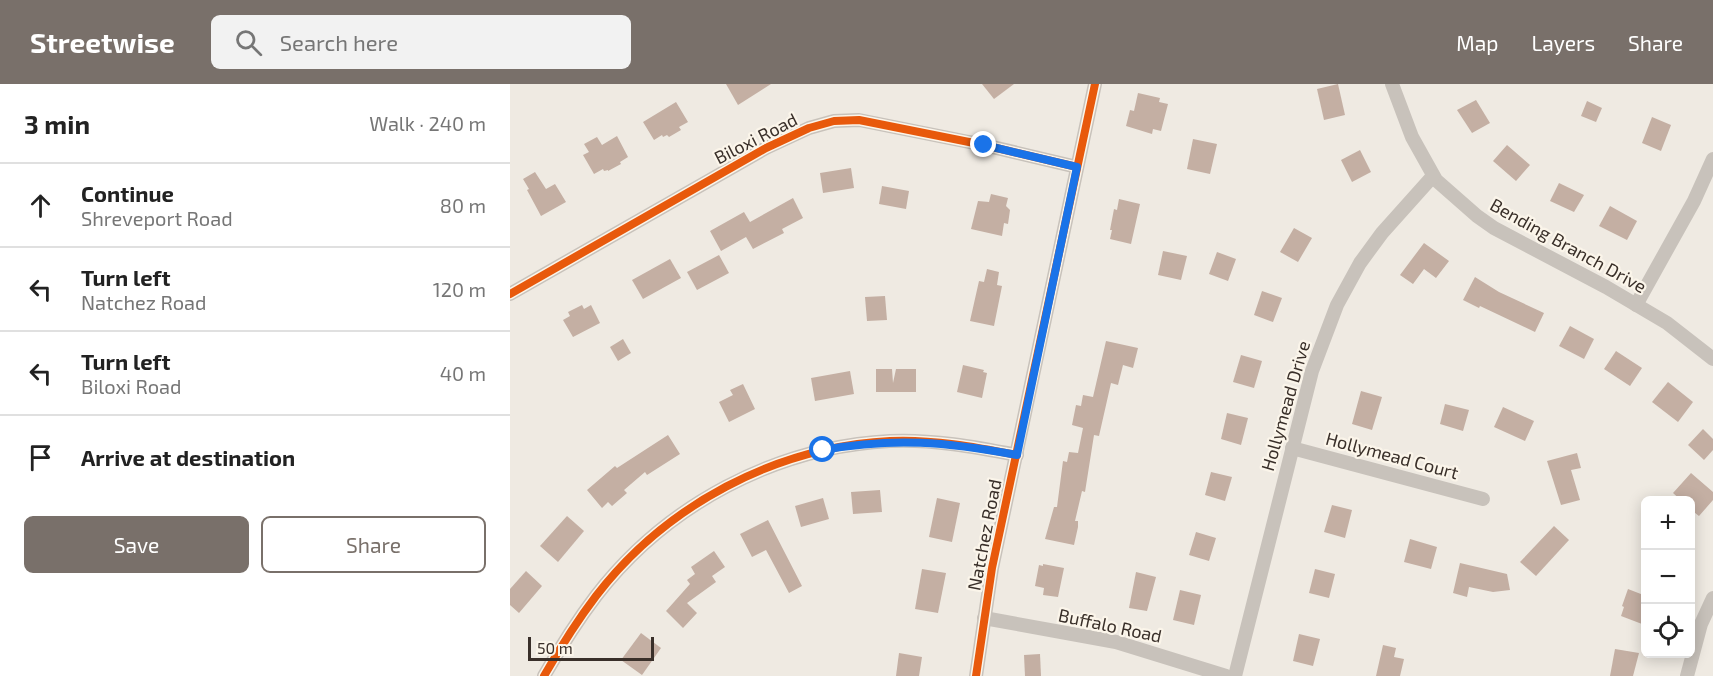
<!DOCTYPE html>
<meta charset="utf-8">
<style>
body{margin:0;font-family:"Exo 2",sans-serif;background:#f2f2f2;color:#222}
.controls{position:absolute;right:18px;bottom:18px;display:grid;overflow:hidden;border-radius:9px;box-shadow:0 3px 15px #0003}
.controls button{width:54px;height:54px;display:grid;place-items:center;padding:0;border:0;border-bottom:2px solid #e0e0e0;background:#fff;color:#222;font:30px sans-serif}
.scale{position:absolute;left:18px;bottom:15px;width:126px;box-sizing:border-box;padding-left:6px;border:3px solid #392f29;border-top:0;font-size:16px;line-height:21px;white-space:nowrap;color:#392f29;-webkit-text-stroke:4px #fbf5ea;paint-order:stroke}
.stop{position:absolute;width:18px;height:18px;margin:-14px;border:4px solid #1a73e8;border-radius:50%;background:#fff}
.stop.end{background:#1a73e8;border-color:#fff;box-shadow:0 2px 6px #0008}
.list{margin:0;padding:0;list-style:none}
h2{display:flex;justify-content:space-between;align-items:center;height:78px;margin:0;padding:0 24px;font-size:26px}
h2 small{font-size:20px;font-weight:400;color:#767676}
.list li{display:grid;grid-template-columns:39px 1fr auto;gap:18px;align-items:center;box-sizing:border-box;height:84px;padding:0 24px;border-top:2px solid #e0e0e0}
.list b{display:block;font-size:22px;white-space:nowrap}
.list p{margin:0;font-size:20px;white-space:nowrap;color:#767676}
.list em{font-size:20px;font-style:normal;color:#767676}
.actions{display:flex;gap:12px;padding:18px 24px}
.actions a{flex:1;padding:14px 0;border:2px solid #79706a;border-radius:9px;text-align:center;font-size:21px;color:#79706a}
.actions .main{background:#79706a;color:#fff}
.icon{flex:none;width:33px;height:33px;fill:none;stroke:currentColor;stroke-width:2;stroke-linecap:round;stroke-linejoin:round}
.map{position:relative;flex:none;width:1203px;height:592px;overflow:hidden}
header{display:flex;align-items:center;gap:36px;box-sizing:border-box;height:84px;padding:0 30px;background:#79706a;color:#fff}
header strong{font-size:28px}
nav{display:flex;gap:33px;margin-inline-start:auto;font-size:21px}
.search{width:420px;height:54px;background:#f2f2f2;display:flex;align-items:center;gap:15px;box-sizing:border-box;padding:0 21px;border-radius:9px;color:#767676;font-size:22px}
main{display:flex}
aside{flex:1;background:#fff}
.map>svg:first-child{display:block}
.building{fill:#c4afa3}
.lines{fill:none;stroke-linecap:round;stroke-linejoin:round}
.street{stroke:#c8c2bb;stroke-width:14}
.cycleway-casing{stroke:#fbf5ea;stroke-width:11}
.cycleway{stroke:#e8590c;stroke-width:8}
.route{stroke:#1a73e8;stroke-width:8}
.labels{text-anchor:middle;stroke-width:4.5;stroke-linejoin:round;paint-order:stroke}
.street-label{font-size:18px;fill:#392f29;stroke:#fbf5ea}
</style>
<header>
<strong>Streetwise</strong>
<div class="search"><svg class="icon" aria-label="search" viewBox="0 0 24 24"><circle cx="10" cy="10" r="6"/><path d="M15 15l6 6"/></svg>Search here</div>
<nav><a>Map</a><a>Layers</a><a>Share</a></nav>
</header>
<main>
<aside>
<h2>3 min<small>Walk · 240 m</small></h2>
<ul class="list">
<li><svg class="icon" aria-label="ahead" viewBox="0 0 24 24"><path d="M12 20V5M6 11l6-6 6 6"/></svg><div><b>Continue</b><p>Shreveport Road</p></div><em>80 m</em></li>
<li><svg class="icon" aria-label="left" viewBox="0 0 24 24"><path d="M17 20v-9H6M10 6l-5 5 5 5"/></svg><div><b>Turn left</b><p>Natchez Road</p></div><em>120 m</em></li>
<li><svg class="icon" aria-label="left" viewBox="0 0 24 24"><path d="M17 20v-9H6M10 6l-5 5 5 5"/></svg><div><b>Turn left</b><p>Biloxi Road</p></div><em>40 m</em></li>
<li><svg class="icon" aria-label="arrive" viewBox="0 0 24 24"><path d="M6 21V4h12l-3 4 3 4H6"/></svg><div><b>Arrive at destination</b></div></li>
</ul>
<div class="actions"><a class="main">Save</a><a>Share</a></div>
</aside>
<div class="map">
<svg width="1203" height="592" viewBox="0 0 1203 592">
<rect width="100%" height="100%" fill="#efeae2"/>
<g class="building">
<path d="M216 0H261L228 21Z"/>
<path d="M472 0H504L484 15Z"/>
<path d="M828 0 835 31 814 36 807 5Z"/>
<path d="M628 9 650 14 649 18 658 20 651 47 643 45 642 50 616 42 620 26 624 27Z"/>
<path d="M966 16 980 39 962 49 947 26Z"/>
<path d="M1077 17 1092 24 1086 38 1071 32Z"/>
<path d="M166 18 178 38 169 43 171 46 159 53 157 51 153 53 152 51 144 56 133 38Z"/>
<path d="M1142 33 1161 41 1151 67 1132 59Z"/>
<path d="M107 52 118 73 110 78 111 80 98 87V86L94 87 93 85 84 90 73 71 79 68 74 60 87 53 92 61Z"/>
<path d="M683 55 707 60 700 90 677 85Z"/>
<path d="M997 61 1020 81 1006 97 983 77Z"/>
<path d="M850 66 861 88 842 98 831 76Z"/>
<path d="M341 84 344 104 313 109 310 89Z"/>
<path d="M25 88 36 105 45 100 56 118 31 132 17 106 19 105 13 95Z"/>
<path d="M1049 99 1074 111 1064 128 1040 117Z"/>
<path d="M372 102 399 107 396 125 369 120Z"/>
<path d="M481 110 498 114 496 122 500 126 498 140 494 139 492 152 461 145 468 117 479 118Z"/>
<path d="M283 114 293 134 272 145 274 149 243 165 236 153 211 167 200 147 234 128 240 138Z"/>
<path d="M609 115 630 120 621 160 600 155 602 146H600L604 125 607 126Z"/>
<path d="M1100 122 1127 137 1117 156 1089 142Z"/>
<path d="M784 144 802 154 788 178 770 168Z"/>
<path d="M914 159 939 177 926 194 914 185 903 200 890 191Z"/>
<path d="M653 167 677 172 671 196 648 191Z"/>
<path d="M707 168 726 175 718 197 699 190Z"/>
<path d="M209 171 219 189 187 206 177 188Z"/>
<path d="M160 175 171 194 133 215 122 196Z"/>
<path d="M477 185 489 188 487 201 492 202 484 242 460 237 469 197 474 198Z"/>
<path d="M965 193 989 208 1034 229 1025 248 970 222 969 224 953 216Z"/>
<path d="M752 207 772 214 763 238 744 231Z"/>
<path d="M375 212 377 236 357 237 355 213Z"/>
<path d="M72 221 74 225 81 221 90 239 63 253 53 236 60 232 58 228Z"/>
<path d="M1060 242 1084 255 1074 275 1049 262Z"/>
<path d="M113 255 121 269 108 277 100 263Z"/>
<path d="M596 257 628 264 623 284 613 281 608 301 601 299 589 352 584 351 575 408 572 407 565 437H568V443L564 461 535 455 544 423H547L553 377 557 378 559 368 568 369 573 344 562 341 566 321 571 322 573 311 583 313Z"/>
<path d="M1106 267 1132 284 1120 302 1094 285Z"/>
<path d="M731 271 752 277 744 304 723 298Z"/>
<path d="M453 281 474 286 473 288 477 289 472 314 447 308Z"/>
<path d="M366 285H382L383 299 386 285H406V308H366Z"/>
<path d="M340 287 344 310 305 317 301 294Z"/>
<path d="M1158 298 1183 318 1168 338 1142 318Z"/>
<path d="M233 300 245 325 219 338 209 318 223 311 220 306Z"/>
<path d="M851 307 872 313 862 346 842 340Z"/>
<path d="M935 320 959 326 953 347 930 340Z"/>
<path d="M993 323 1024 337 1015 357 984 343Z"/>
<path d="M717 329 738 334 731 361 711 355Z"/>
<path d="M1193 345 1203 355V366L1194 376 1178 361Z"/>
<path d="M158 351 170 370 137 391 135 388 114 406 117 409 102 422 98 418 92 424 77 406 105 382 107 384Z"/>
<path d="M1067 369 1071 384 1061 386 1070 416 1051 421 1037 377Z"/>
<path d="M701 388 722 393 715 417 695 411Z"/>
<path d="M1181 389 1203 408V416L1189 432 1180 425V417H1172L1163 409Z"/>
<path d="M370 406 372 428 343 430 341 408Z"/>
<path d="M313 414 319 435 291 443 285 422Z"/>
<path d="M427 414 450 419 442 458 419 453Z"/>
<path d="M822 421 842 426 835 454 814 448Z"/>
<path d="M57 432 74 447 48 478 30 462Z"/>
<path d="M258 436 292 502 279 509 256 466 242 473 230 450Z"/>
<path d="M1044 442 1059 456 1026 492 1010 478Z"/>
<path d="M686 448 706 454 699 477 679 471Z"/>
<path d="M900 455 927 463 921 485 894 478Z"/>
<path d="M204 467 215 483 202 492 206 498 177 519 187 529 173 544 156 527 180 500 177 496 185 490 181 483Z"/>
<path d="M950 479 997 490 1000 506 983 508 959 503 957 513 943 509Z"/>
<path d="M533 480 554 484 548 513 533 511 534 504 525 502 529 481 533 482Z"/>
<path d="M412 485 436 489 428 529 405 525Z"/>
<path d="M805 485 825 490 819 514 799 509Z"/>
<path d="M16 487 32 502 9 529 0 521V505Z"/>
<path d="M626 488 646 493 637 527 619 524Z"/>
<path d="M1118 505 1136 512V530L1132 540 1111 532 1114 523 1112 522Z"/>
<path d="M670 506 691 511 684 541 663 536Z"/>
<path d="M131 549 151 564 132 591 111 576Z"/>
<path d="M789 550 810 555 803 582 783 577Z"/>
<path d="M873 561 886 564 884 573 894 575 890 592H866Z"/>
<path d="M1105 565 1129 569 1123 592H1100Z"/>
<path d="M389 569 412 573 409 592H386Z"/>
<path d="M530 570 531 592H515L514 571Z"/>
</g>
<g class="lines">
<g class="street">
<path d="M882 0 902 53 926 96 967 132 984 144 1096 203 1157 239 1203 275"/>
<path d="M0 210 256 64 299 44 324 37 349 36 474 61 567 83"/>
<path d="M1126 221 1184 117 1203 75"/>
<path d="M782 364 973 415"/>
<path d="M474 534 606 558 716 592"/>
<path d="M34 592C50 564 67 537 86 512 156 421 265 363 380 357 422 355 465 363 507 371"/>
<path d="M466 592 482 484 585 0"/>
<path d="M725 592 802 287 827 221 850 179 872 149 923 92"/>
<path d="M1177 592 1191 540 1203 514"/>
</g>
<defs>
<g id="cycleway">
<path d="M0 210 256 64 299 44 324 37 349 36 474 61 567 83"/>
<path d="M34 592C50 564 67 537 86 512 156 421 265 363 380 357 422 355 465 363 507 371"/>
<path d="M466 592 482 484 585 0"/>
</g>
</defs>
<use href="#cycleway" class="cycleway-casing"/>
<use href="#cycleway" class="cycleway"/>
</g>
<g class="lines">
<path class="route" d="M313 366C384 353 437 358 507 371L567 83 474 61"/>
</g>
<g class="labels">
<g class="street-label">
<text transform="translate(246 55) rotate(-27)" y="6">Biloxi Road</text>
<text transform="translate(1058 162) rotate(29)" y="6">Bending Branch Drive</text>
<text transform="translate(776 322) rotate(-74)" y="6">Hollymead Drive</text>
<text transform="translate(882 372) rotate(15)" y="6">Hollymead Court</text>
<text transform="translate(475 451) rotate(-79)" y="6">Natchez Road</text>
<text transform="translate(600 542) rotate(12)" y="6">Buffalo Road</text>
</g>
</g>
</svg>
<div class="controls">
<button>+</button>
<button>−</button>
<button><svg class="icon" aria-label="locate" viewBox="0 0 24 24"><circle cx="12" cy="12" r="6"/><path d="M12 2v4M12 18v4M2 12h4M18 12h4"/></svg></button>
</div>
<div class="scale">50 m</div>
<div class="stop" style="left:313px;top:366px"></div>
<div class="stop end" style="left:474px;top:61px"></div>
</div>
</main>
